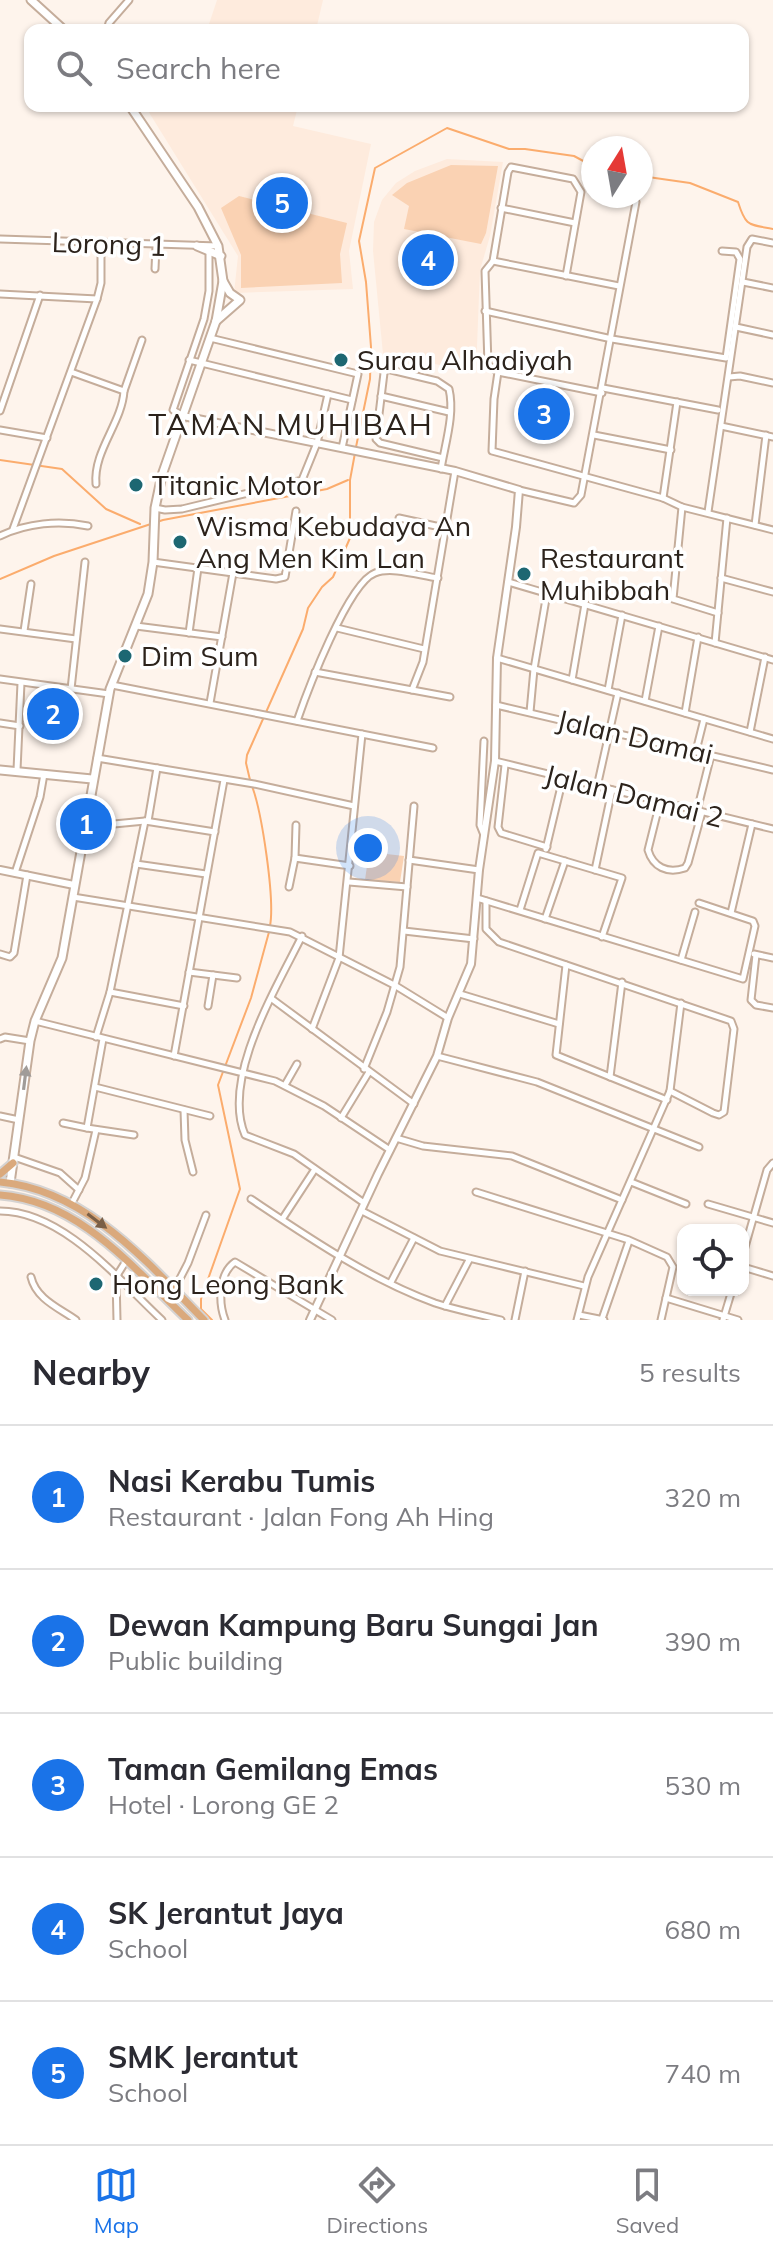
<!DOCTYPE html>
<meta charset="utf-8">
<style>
body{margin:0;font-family:Mulish,sans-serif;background:#f2f2f3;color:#2b2b33}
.controls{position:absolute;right:24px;bottom:24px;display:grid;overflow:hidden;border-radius:16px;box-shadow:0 2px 6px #0004}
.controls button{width:72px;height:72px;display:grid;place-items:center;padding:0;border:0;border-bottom:2px solid #e1e1e2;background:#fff;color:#2b2b33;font:40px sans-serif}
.compass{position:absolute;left:581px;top:136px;width:72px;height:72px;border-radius:50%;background:#fff;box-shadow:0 2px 6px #0004;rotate:11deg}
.you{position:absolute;left:368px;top:848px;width:28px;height:28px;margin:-20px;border:6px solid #fff;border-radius:50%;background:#1a73e8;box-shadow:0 0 0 12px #1a73e833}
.badge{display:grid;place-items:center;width:52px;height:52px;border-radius:50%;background:#1a73e8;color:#fff;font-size:26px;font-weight:700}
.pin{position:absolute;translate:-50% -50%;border:4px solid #fff;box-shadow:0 2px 8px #0006}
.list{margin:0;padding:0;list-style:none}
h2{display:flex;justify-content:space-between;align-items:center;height:104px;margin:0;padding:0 32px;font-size:34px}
h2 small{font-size:26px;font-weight:400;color:#7c7c81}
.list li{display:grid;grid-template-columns:52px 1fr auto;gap:24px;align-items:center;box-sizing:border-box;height:144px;padding:0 32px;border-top:2px solid #e1e1e2}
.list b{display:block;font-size:30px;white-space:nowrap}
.list p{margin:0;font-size:26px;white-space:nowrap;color:#7c7c81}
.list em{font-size:26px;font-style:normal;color:#7c7c81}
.icon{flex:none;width:44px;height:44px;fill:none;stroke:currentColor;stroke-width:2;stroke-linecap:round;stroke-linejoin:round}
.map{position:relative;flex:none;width:773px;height:1320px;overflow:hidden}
.search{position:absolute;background:#fff;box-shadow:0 2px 6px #0004;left:24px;right:24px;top:24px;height:88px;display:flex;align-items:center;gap:20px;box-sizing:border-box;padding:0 28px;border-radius:16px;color:#7c7c81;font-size:30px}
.sheet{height:824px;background:#fff}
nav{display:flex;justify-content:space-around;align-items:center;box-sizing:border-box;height:112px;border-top:2px solid #e1e1e2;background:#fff;font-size:22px;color:#7c7c81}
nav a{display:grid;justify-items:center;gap:4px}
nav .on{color:#1a73e8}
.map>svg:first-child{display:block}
.built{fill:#feebdd}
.green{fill:#fad2b3}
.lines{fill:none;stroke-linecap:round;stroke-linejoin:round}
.stream{stroke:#fbac6d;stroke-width:2}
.minor-casing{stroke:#c5ad9b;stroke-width:9}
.tertiary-casing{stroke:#c5ad9b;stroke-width:10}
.secondary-casing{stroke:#c5ad9b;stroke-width:11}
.primary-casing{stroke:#d5d3d2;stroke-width:11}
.minor{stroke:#fff;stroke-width:5}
.tertiary{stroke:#fff;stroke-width:6}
.secondary{stroke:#fff;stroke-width:7}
.primary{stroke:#daa97c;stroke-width:7}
.oneway{fill:#a09c99}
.oneway2{fill:#7a5f47}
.poi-dot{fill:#1d6772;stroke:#fff;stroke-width:3}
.labels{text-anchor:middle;stroke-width:7;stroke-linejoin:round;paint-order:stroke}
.street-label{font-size:28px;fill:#2c231c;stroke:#fff}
.poi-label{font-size:28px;fill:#2c231c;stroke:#fff;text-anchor:start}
.neighbourhood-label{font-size:30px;letter-spacing:2px;fill:#2c231c;stroke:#fff}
</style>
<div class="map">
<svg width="773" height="1320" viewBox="0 0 773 1320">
<rect width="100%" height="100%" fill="#fef4ec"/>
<g class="built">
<path d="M217 0H323L316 30H207Z"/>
<path d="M145 106H298L293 126 371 144 349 251 353 289 234 293 238 256Z"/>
<path d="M447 159 503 162 490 236 480 270 476 372 383 354 373 251 374 222 382 200 396 183 415 171Z"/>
</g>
<g class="green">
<path d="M451 165 498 166 486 233 481 244 404 229 409 206 392 195 407 183Z"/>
<path d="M239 196 347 223 340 254 342 283 241 288V255L221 208Z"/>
<path d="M369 852 404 856 400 882 365 880Z"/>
</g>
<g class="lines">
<g class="stream">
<path d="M641 176 690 183 738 202C746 227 748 224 773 229"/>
<path d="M356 447 370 379 371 347 366 282 359 241 375 168 447 128 509 149H525L574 156 587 163 593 162"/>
<path d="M0 460 62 469 106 509 140 524"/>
<path d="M0 579 54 556 163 520 327 489 348 480"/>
<path d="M250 780 246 763 247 755 303 629 308 608 322 587 333 577 350 538V480L355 453"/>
<path d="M252 786C262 813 275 899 270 926"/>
<path d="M212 1320 201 1309V1299L240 1189 218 1085 251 998 269 932"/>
</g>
<defs>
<g id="minor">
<path d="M107 30 109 23 129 0"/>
<path d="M501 208 575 223"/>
<path d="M0 239 218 246"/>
<path d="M493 261 619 286"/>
<path d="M155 269 156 246"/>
<path d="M566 276 581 192 573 179 511 167 508 172 493 261 485 271 488 365 498 372 602 393"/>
<path d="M743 282 773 288"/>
<path d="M0 294 97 299"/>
<path d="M485 311 612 339 726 358 740 259 736 252 722 251"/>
<path d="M736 327 773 335"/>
<path d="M210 338 358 374 342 448"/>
<path d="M189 360 352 400"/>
<path d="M71 372 124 391C122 423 93 451 96 484"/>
<path d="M498 372 494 399 492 451 663 498 682 507 773 530"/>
<path d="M729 377 740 376 773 383"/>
<path d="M603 388 718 410"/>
<path d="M124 391 142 340"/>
<path d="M381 396 449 412"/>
<path d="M0 411 40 295"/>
<path d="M183 416 173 410 204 319 209 291V250"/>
<path d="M721 426 773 437"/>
<path d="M0 430 47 438"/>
<path d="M594 435 671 450"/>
<path d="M441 469C445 444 455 414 449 389L437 381 387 369 384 373 376 439 380 443 443 458"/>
<path d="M519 490 574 503 581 495 636 202"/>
<path d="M663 498 677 402"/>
<path d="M682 507 673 599 718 613"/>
<path d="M155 508 165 510 182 509 302 480 317 443 328 394"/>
<path d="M708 512 747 247 752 239 773 243"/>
<path d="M399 518 445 528"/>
<path d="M755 525 766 435"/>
<path d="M13 529 97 299 101 283V243"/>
<path d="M0 536C27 523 59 520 88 526"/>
<path d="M153 562 233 573"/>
<path d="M721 578 773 592"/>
<path d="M508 582 773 660"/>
<path d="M136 626 222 637"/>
<path d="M337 628 424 649"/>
<path d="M0 629 76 639"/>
<path d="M24 631 31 584"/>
<path d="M189 633 198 568"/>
<path d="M715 643 727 518"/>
<path d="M497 658 773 739"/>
<path d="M315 672 450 697"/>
<path d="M0 679 109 694"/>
<path d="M572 680 585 604"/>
<path d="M112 685 433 748"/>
<path d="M71 689 85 562"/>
<path d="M412 690 423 662 455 471"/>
<path d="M608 690 622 615"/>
<path d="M645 701 659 626"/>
<path d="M210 703 233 573 276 579 285 577 296 511"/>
<path d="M496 705 773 770"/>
<path d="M530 712 534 669 547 593"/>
<path d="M685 713 698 637"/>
<path d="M297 721C307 692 348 583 375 573 392 566 421 576 438 578"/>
<path d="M0 723 20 726"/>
<path d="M750 732 765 657"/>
<path d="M696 751 704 719"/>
<path d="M97 758 254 784 354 806"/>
<path d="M495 761 773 829"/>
<path d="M505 765 498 827 501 833 547 847"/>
<path d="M17 770 21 683"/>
<path d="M597 787 618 693"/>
<path d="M660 802 648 850C653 867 667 874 685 868L688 863 702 812"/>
<path d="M697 811 711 755"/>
<path d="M86 820 114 824 145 821 215 832"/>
<path d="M148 821 157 768"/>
<path d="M484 835 480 825 484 741"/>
<path d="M546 849 563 778"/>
<path d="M295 858 296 825"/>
<path d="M409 860 479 870"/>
<path d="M136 864 206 874"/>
<path d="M595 870 612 790"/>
<path d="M15 873 40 797 44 774"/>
<path d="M349 882 407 887"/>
<path d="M289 887 295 858 350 866"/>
<path d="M73 897 290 932 396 986 448 1018"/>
<path d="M477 898 743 979 755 926 753 921 699 903"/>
<path d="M486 901V929L499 942 731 1021 734 1029 724 1112 719 1115 713 1113 670 1091"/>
<path d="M520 910 538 853 622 878 602 937"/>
<path d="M731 913 752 824"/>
<path d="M545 919 565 861"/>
<path d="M404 931 474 939"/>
<path d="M302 936C277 987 221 1078 245 1135L294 1154 364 1203"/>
<path d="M0 954 10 957 14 953 27 875"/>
<path d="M754 954 773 958"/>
<path d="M756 955 751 1000 756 1005 773 1008"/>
<path d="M681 960 695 912"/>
<path d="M566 965 556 1055 667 1100"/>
<path d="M189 972 237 978"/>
<path d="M110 992 184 1006"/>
<path d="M460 994 559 1024"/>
<path d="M272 999 414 1104"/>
<path d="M208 1006 213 975"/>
<path d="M35 1021 275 1081 324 1106 390 1150"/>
<path d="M312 1029 339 958 362 734"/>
<path d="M96 1037 110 992 145 821"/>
<path d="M0 1039 5 1037 30 1041"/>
<path d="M103 1039 87 1128 134 1135"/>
<path d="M174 1056 224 780"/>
<path d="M437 1056 537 1082 699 1147"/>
<path d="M364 1069 387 1012 400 967 414 806"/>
<path d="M610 1077 622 982"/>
<path d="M285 1085 297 1064"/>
<path d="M95 1087 210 1116"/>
<path d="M184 1110 185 1140 193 1172"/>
<path d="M0 1116 19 1120"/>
<path d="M341 1118 369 1072"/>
<path d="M63 1123 87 1128"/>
<path d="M396 1138 423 1146 512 1156 622 1200"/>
<path d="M14 1157 60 1173 79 1190"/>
<path d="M631 1182 686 1204"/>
<path d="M476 1192 629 1240 667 1257 673 1267 661 1320"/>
<path d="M251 1199C308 1237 369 1279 435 1303 456 1310 479 1314 501 1320"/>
<path d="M72 1203 85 1178 96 1130"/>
<path d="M708 1204 773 1223"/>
<path d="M0 1211C63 1211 119 1280 162 1320"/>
<path d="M362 1211 440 1251 584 1286"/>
<path d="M283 1218 315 1169"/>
<path d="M743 1254 767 1170 773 1163"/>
<path d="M743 1267 773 1276"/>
<path d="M31 1277C36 1299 59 1308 76 1320"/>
<path d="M391 1282 414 1238"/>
<path d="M174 1290 188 1263 206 1215"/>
<path d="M666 1298 738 1320"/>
<path d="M445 1306 469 1260"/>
<path d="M579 1315 604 1320"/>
<path d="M602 1319 629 1241"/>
<path d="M117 1320 116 1277 126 1261"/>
<path d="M225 1320C218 1302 219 1273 235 1262L332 1320"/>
<path d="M515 1320 525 1271"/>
<path d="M577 1320 588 1277 670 1091 681 1003"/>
<path d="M723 1320 732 1290"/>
</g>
<g id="tertiary">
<path d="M183 416 455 471 519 490 516 527 497 658 495 761 479 870 471 964 448 1018 437 1056 378 1174 310 1320"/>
<path d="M0 870 74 885"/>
</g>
<g id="secondary">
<path d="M31 0 64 30"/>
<path d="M197 246 221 256"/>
<path d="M216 321 240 300 230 293 223 281"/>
<path d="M0 770 92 779"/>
<path d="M10 1183 30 1041 35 1021 62 958 110 689 148 594 153 562 155 508 162 475 216 321 223 281 218 246 198 207 130 106"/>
</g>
<g id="primary">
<path d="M0 1174 13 1163"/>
<path d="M0 1182C86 1190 147 1262 204 1320"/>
<path d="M0 1195C80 1201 133 1268 188 1320"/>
</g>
</defs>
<use href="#minor" class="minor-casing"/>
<use href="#tertiary" class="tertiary-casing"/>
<use href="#secondary" class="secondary-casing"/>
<use href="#primary" class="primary-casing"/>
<use href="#minor" class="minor"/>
<use href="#tertiary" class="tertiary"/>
<use href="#secondary" class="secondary"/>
<use href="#primary" class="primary"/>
</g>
<defs><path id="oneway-solid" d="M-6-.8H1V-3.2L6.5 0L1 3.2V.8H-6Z" transform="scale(2)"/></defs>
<use class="oneway" href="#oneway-solid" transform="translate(25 1078) rotate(-83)"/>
<use class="oneway2" href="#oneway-solid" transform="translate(97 1221) rotate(37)"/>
<g class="poi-dot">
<circle cx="341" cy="360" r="8"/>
<circle cx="136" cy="485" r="8"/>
<circle cx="180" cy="542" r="8"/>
<circle cx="524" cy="574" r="8"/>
<circle cx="125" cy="656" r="8"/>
<circle cx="96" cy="1284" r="8"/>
</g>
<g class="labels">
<g class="street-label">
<text transform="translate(109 244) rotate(2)" y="10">Lorong 1</text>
<text transform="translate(635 737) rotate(13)" y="10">Jalan Damai</text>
<text transform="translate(634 796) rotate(14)" y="10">Jalan Damai 2</text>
</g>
<g class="poi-label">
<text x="357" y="370">Surau Alhadiyah</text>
<text x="152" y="495">Titanic Motor</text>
<text x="196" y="536">Wisma Kebudaya An<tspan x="196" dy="32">Ang Men Kim Lan</tspan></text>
<text x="540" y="568">Restaurant<tspan x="540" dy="32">Muhibbah</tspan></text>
<text x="141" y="666">Dim Sum</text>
<text x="112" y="1294">Hong Leong Bank</text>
</g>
<g class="neighbourhood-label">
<text x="291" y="435">TAMAN MUHIBAH</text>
</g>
</g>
</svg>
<div class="controls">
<button><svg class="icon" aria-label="locate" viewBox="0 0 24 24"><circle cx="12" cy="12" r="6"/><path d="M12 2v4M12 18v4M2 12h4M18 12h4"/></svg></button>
</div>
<svg class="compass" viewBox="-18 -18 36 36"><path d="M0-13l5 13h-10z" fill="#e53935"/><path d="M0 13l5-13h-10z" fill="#7c7c81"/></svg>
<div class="you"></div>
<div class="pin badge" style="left:86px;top:824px">1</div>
<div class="pin badge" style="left:53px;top:714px">2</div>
<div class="pin badge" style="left:544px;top:414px">3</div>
<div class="pin badge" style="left:428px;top:260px">4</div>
<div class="pin badge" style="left:282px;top:203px">5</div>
<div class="search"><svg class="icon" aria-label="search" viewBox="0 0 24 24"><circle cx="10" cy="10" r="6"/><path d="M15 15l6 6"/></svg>Search here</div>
</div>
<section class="sheet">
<h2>Nearby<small>5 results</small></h2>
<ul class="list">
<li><span class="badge">1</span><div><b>Nasi Kerabu Tumis</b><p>Restaurant · Jalan Fong Ah Hing</p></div><em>320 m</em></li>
<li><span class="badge">2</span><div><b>Dewan Kampung Baru Sungai Jan</b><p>Public building</p></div><em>390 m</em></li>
<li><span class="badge">3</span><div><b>Taman Gemilang Emas</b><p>Hotel · Lorong GE 2</p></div><em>530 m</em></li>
<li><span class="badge">4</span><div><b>SK Jerantut Jaya</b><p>School</p></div><em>680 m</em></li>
<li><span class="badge">5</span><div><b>SMK Jerantut</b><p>School</p></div><em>740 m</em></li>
</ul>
</section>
<nav>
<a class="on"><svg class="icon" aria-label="map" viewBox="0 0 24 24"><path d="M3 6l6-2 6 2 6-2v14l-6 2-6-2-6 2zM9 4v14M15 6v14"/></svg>Map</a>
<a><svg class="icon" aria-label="directions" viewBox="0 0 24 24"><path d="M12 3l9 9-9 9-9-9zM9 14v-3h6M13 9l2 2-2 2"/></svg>Directions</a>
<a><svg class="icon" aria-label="saved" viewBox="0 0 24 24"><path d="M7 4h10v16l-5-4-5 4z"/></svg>Saved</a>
</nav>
